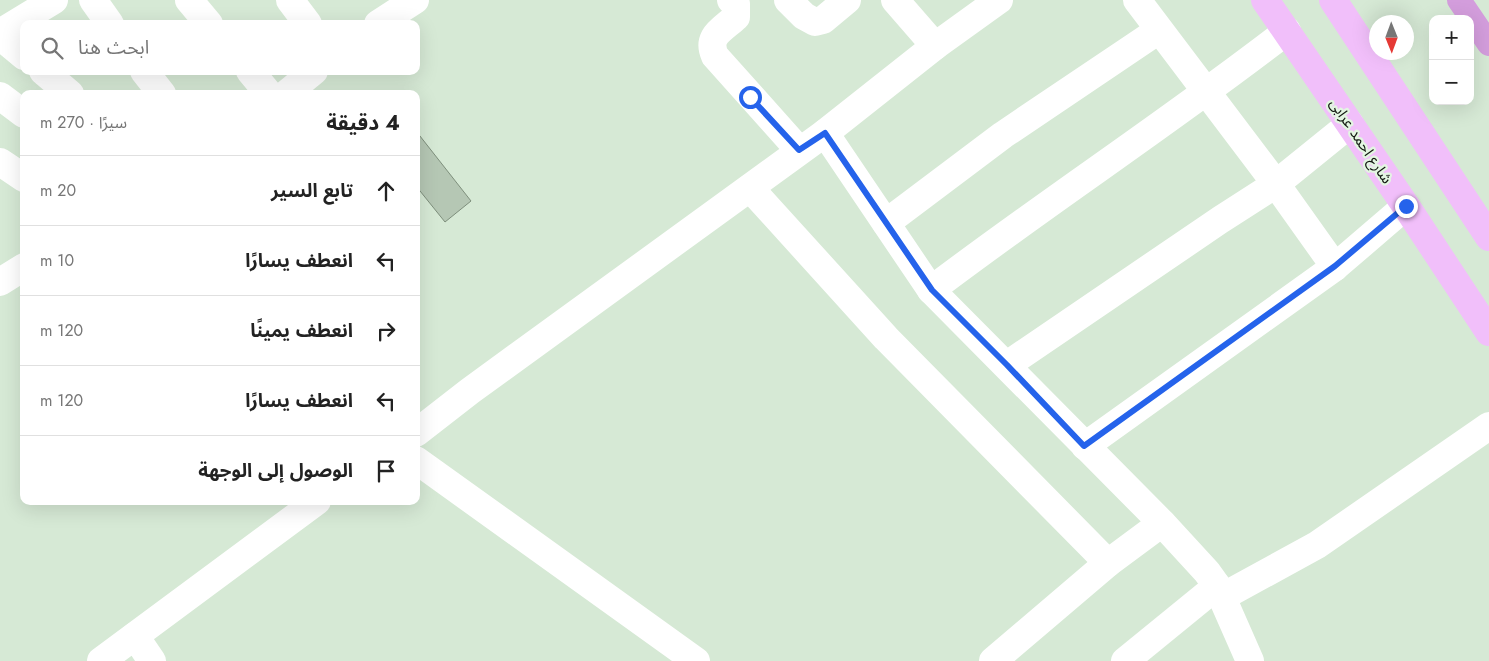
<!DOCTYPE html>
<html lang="ar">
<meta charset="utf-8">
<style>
body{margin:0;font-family:Jost,"Noto Sans Arabic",sans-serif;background:#f6f6f6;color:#222;direction:rtl}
.controls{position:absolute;right:15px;top:15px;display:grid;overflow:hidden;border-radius:10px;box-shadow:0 5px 20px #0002}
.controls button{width:45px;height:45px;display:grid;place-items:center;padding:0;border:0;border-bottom:1px solid #e0e0e0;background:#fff;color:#222;font:25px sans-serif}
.compass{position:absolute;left:1369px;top:15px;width:45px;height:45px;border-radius:50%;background:#fff;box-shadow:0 5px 20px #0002;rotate:179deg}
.stop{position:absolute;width:15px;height:15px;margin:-11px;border:4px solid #2563eb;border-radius:50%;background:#fff}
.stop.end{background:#2563eb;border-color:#fff;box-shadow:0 1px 5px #0008}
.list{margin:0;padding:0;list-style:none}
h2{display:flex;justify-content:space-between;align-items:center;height:65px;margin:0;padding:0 20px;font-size:21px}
h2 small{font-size:16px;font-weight:400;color:#767676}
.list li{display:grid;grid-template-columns:32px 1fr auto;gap:15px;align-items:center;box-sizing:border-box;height:70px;padding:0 20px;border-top:1px solid #e0e0e0}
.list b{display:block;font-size:19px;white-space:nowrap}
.list em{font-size:16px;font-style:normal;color:#767676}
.icon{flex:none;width:28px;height:28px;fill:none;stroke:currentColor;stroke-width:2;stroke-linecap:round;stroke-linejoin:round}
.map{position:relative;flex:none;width:1489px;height:661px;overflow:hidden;direction:ltr}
.search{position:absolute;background:#fff;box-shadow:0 5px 20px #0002;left:20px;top:20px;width:400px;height:55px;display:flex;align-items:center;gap:12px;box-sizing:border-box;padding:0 18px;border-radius:10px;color:#767676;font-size:19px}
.panel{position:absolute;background:#fff;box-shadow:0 5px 20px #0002;left:20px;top:90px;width:400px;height:415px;border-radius:10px;direction:rtl}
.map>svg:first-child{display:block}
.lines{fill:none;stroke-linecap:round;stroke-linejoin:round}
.canal{stroke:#d39ddc;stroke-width:24}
.building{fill:#b5c7b4;stroke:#7e8f7c}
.minor{stroke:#fff;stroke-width:28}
.major{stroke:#f1bffa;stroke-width:28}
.route{stroke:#2563eb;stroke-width:6}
.labels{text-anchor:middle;stroke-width:4.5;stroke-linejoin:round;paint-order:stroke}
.street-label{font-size:15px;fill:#10160f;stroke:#e3f6e2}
</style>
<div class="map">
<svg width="1489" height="661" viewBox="0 0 1489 661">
<rect width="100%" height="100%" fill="#d6e9d5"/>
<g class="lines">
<path class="canal" d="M1459 0 1489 44"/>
</g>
<path class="building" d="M416 131 471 201 445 222 416 186Z"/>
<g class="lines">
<g class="minor">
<path d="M93 0 110 24"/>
<path d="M189 0 209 24"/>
<path d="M290 0 308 24"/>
<path d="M731 0 736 4V17C722 30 706 36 715 56L799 150"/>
<path d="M788 0 804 16 815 22 823 20 847 0"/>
<path d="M895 0 935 46"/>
<path d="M1137 0 1276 184 1335 267"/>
<path d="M378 24 415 0"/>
<path d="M0 33 54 0"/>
<path d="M0 36 24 56"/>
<path d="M43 71 70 94"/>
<path d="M144 71 162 94"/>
<path d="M250 71 269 94"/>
<path d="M286 94 314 71"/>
<path d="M0 96 24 114"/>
<path d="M825 133 931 290 1162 523 1207 572 1217 586 1250 661"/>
<path d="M0 162 24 178"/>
<path d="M750 188 886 338 1108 563"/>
<path d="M886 223 1003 135 1159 30"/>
<path d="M0 282 24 267"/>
<path d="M931 290C1048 201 1171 121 1287 31"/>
<path d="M1007 365 1220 220 1276 184 1350 124"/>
<path d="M416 433 470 391 825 133 935 46 999 0"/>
<path d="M1085 446 1335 267 1406 206"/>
<path d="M416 460 696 661"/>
<path d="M1222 597 1317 545 1489 426"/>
<path d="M135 636 152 661"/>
<path d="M101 661 317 501"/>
<path d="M993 661 1108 563 1162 523"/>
<path d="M1125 661 1217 586"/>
</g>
<g class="major">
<path d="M1265 0 1406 206 1489 332"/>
<path d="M1333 0 1489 237"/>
</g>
</g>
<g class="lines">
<path class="route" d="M750 97 799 150 825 133 932 290 1007 365 1084 446 1335 266 1406 206"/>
</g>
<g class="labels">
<g class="street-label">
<text transform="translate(1361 141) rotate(56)" y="5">شارع احمد عرابى</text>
</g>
</g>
</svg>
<div class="controls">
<button>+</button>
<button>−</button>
</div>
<svg class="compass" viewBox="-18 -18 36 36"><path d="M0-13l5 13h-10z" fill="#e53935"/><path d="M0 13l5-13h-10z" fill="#767676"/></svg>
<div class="stop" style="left:750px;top:97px"></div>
<div class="stop end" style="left:1406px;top:206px"></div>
<div class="search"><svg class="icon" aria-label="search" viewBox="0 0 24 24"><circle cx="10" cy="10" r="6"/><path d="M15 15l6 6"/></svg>ابحث هنا</div>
<section class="panel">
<h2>4 دقيقة<small>سيرًا · 270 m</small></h2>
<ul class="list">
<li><svg class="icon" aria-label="ahead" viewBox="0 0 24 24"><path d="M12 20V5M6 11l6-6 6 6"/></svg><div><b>تابع السير</b></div><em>20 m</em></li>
<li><svg class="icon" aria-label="left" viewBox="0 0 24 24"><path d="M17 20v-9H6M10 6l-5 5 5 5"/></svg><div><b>انعطف يسارًا</b></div><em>10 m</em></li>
<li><svg class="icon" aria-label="right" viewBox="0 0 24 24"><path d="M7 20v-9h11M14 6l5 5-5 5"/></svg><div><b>انعطف يمينًا</b></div><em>120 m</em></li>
<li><svg class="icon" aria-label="left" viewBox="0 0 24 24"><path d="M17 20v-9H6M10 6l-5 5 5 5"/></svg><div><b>انعطف يسارًا</b></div><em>120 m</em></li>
<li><svg class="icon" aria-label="arrive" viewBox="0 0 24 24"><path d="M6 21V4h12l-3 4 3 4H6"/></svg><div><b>الوصول إلى الوجهة</b></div></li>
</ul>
</section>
</div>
